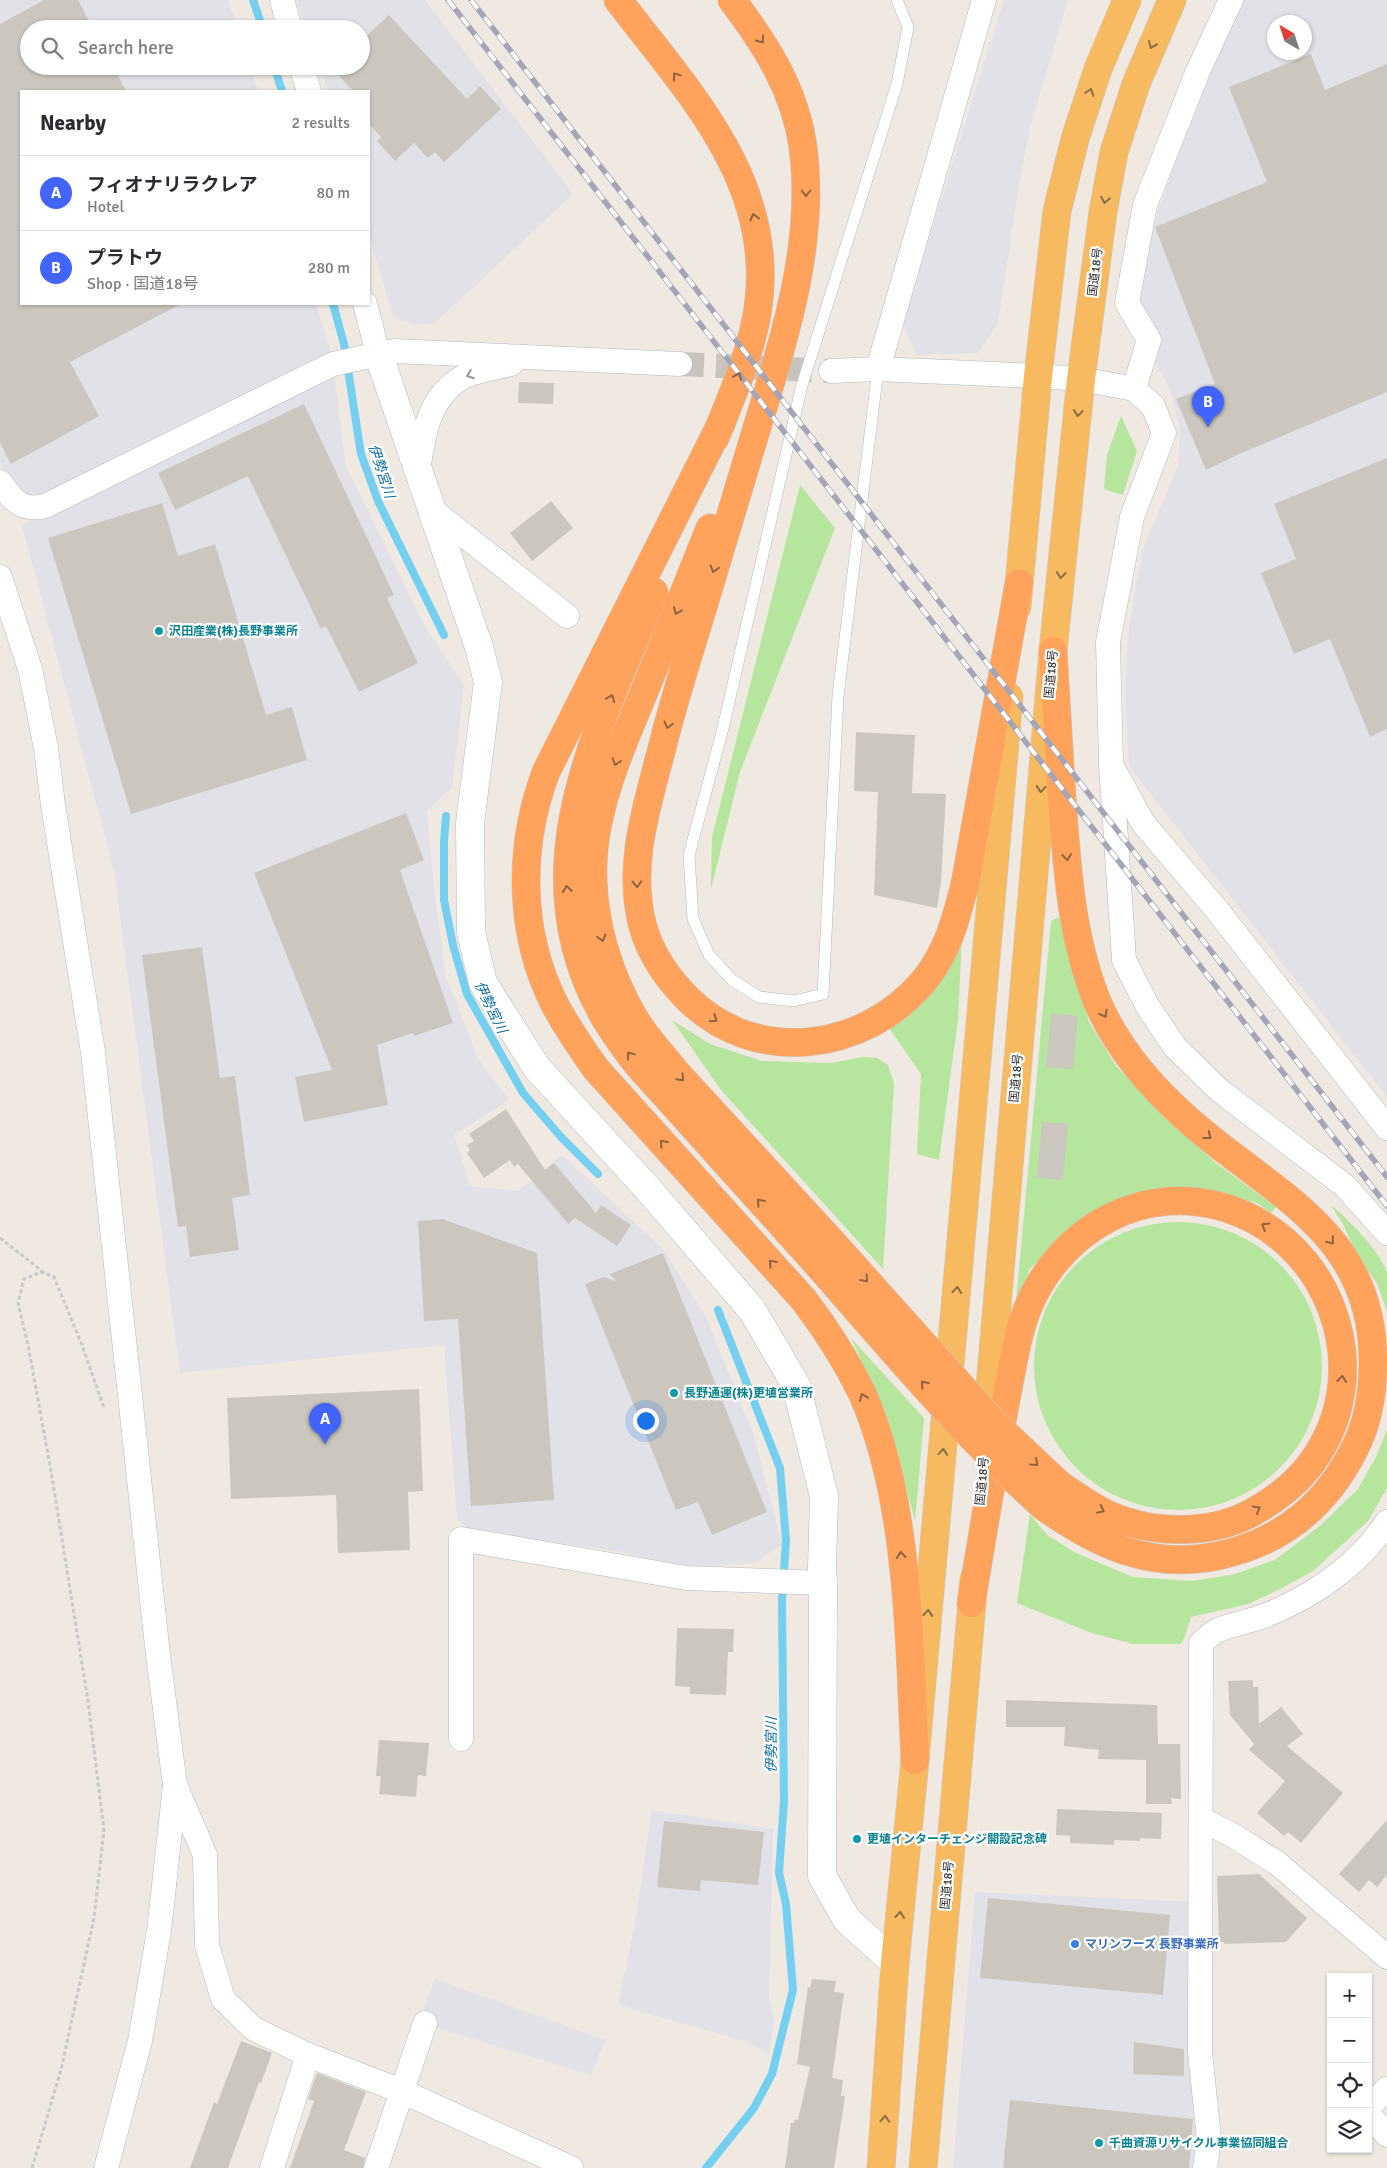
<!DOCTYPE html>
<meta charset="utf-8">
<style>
body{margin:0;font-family:Signika,"Noto Sans JP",sans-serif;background:#f2f2f3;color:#2b2b33}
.controls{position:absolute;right:15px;bottom:15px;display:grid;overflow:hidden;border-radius:0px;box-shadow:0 1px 4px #0004}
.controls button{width:45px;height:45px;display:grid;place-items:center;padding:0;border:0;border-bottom:1px solid #e1e1e2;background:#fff;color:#2b2b33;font:25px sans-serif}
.compass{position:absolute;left:1267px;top:15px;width:45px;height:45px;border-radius:50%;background:#fff;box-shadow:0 1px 4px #0004;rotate:321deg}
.you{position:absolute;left:645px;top:1420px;width:18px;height:18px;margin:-12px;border:4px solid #fff;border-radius:50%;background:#1a73e8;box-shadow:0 0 0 8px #1a73e833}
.badge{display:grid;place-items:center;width:32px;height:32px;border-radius:50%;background:#4264fb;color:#fff;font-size:16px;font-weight:700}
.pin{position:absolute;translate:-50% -41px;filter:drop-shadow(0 1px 2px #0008)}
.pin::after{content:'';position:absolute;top:26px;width:18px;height:15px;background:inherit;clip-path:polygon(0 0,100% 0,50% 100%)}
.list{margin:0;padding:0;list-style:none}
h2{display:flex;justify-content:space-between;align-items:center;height:65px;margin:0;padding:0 20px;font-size:21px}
h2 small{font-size:16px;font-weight:400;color:#7c7c81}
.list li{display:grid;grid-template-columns:32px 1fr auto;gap:15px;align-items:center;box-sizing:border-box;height:75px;padding:0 20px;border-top:1px solid #e1e1e2}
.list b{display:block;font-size:19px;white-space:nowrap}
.list p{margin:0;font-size:16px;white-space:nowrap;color:#7c7c81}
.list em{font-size:16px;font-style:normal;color:#7c7c81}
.icon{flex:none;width:28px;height:28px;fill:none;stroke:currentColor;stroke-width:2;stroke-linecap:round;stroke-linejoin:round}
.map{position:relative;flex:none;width:1387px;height:2168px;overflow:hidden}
.search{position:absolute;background:#fff;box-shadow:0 1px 4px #0004;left:20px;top:20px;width:350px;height:55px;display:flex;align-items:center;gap:12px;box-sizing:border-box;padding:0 18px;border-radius:28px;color:#7c7c81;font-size:19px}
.panel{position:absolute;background:#fff;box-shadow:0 1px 4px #0004;left:20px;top:90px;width:350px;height:215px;border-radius:0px}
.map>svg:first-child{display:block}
.industrial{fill:#e3e1e8;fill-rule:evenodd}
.green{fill:#b6e59e}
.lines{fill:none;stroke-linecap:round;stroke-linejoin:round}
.stream{stroke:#75cff0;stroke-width:8}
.building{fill:#cbc7bf}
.minor-tunnel{stroke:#c8c4bd;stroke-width:24;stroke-dasharray:24 12;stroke-linecap:butt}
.service-casing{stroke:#b4b7c1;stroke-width:12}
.minor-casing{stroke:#b4b7c1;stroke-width:25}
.tertiary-casing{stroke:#b4b7c1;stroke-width:29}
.trunk-casing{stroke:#c9c9c9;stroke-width:29}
.motorway-casing{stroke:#c9c9c9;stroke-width:29}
.path{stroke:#c9c9c9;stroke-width:3;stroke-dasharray:4 2.5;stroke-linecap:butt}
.service{stroke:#fff;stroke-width:11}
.minor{stroke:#fff;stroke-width:24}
.tertiary{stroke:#fff;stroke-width:28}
.trunk{stroke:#f8ba60;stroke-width:28}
.motorway{stroke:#ffa35c;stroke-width:28}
.rail-casing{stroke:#a3a6b8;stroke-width:5.5}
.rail{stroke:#fff;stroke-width:4;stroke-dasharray:11;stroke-linecap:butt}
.motorway-bridge-casing{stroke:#c9c9c9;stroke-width:29;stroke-linecap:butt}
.motorway-bridge{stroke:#ffa35c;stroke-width:28}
.oneway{stroke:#8c6343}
.oneway2{stroke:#896d44}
.oneway3{stroke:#969696}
.culture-dot{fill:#0f9aa8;stroke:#fff;stroke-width:2}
.shop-dot{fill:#3f7fe0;stroke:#fff;stroke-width:2}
.labels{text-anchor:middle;stroke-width:4.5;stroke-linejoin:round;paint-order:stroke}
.street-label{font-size:12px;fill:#2e2e2e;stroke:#fff}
.culture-label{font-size:12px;font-weight:bold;fill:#0d838f;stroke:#fff;text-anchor:start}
.shop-label{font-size:12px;font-weight:bold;fill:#366cbe;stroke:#fff;text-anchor:start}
.water-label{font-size:14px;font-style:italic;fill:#0d6fa3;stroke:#fff}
</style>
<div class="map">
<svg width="1387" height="2168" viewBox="0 0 1387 2168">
<rect width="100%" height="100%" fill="#efe9e1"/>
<g class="industrial">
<path d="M0 0H228L238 29H29V66H250L258 91H21V304H316L332 355 44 494H27L13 484 0 463Z"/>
<path d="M296 0H425L573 194 435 323 414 325 393 316 369 235V91H328L321 66H361V29H307Z"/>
<path d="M1004 0H1068L1031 124 1021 172 998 323 978 353 917 355 902 324Z"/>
<path d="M1244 0H1387V1097L1129 766 1125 686 1129 627 1143 549 1178 466 1180 429 1169 386 1154 361 1138 306 1155 221 1195 102 1229 23ZM1274 22H1304V52H1274Z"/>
<path d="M334 374 346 466 423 623 464 686 452 788 427 811 434 889 446 977 478 1058 509 1100 454 1135 470 1186 518 1191 562 1155 663 1249 706 1317 754 1436 782 1545 754 1563 687 1567 622 1552 470 1530 457 1519 444 1345 180 1373 114 870 22 525Z"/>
<path d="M652 1810 773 1829 769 1999 774 2020 769 2054 748 2042 618 2005 634 1929Z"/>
<path d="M975 1892 1195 1902 1199 2142 1195 2168H953Z"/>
<path d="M435 1979 605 2040 591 2075 434 2027 420 2019Z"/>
</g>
<g class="green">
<path d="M1121 416 1137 451 1123 495 1104 489 1107 455Z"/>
<path d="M800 485 835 528 740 772 711 889 712 837Z"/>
<path d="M1059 917 1089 1022 1116 1066 1166 1118 1217 1164 1276 1207 1271 1213 1257 1203 1218 1193 1064 1233 1030 1269 1016 1302 1051 921Z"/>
<path d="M962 935 958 1020 939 1160 917 1154 921 1074 889 1028 924 1001Z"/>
<path d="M672 1020 710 1044 762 1061 831 1063 863 1057 877 1058 888 1065 894 1083 883 1269 721 1090Z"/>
<path d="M1331 1205C1349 1220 1378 1249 1387 1272 1387 1282 1387 1300 1387 1311L1377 1283 1358 1258 1344 1226Z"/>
<circle cx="1178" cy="1366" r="144"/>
<path d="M851 1338 924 1418 915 1521 887 1416Z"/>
<path d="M1387 1429V1488L1368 1521 1313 1571 1278 1590 1248 1604 1191 1617 1185 1636 1181 1644H1133L1092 1633 1017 1603 1030 1514 1047 1535 1076 1553 1133 1577 1193 1581 1235 1574 1275 1560 1321 1525 1358 1489 1377 1455Z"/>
</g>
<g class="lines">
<g class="stream">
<path d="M253 0 263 29"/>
<path d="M274 66 282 91"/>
<path d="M333 304 344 344 361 454 378 501 444 635"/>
<path d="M446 816 444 842V900L453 945 467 994 523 1093 561 1137 598 1174"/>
<path d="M706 2168 754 2108 772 2074 793 1990 786 1904 779 1873 784 1800 782 1599 786 1540 780 1468 718 1310"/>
</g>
</g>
<g class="building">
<path d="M44 0H78L93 29H29V66H113L126 91H21V304H181L70 362 99 416 11 464 0 443V24Z"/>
<path d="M389 15 467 99 480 86 501 109 444 162 435 152 428 158 414 143 395 161 377 141 381 137 369 124V91H353L330 66H361V41Z"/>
<path d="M1311 54 1325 90 1387 64V392L1239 454 1206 470 1176 399 1215 384 1155 227 1267 182 1229 87Z"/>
<path d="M519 382 554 383 553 404 518 403Z"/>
<path d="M304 404 394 595 387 598 418 663 359 692 326 626 321 629 248 476 175 510 158 473Z"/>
<path d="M1387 458V729L1370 737 1330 639 1294 654 1261 573 1296 559 1274 504Z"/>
<path d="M551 501 573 528 532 561 510 533Z"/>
<path d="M162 503 178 556 215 544 266 715 292 707 307 760 131 814 48 538Z"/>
<path d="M856 732 915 735 912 793 946 794 941 882 937 908 874 895 878 792 854 791Z"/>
<path d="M406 813 424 860 400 870 453 1023 414 1036 413 1033 377 1045 388 1105 304 1122 295 1077 332 1070 254 873Z"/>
<path d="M202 947 220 1078 235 1076 250 1195 232 1198 239 1250 190 1257 186 1226 178 1227 142 955Z"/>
<path d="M1051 1013 1078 1016 1073 1069 1046 1067Z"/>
<path d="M506 1109 545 1170 554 1163 596 1213 601 1205 631 1225 617 1246 575 1218 568 1224 518 1164 514 1167 510 1160 484 1178 467 1153 470 1150 467 1145 474 1141 469 1134Z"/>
<path d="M1042 1122 1068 1124 1063 1180 1037 1178Z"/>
<path d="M442 1219 537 1253 554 1500 471 1506 458 1319 424 1321 418 1221Z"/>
<path d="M663 1253 767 1512 712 1535 698 1502 676 1510 585 1284 604 1277 616 1281 610 1274Z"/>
<path d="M419 1389 423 1491 408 1492 410 1550 338 1553 336 1495 231 1499 227 1398Z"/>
<path d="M677 1628 734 1629 733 1652H728L726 1695 690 1694V1687L675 1686Z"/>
<path d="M1253 1680V1687H1258L1259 1724 1281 1707 1303 1734 1287 1746 1343 1793 1301 1843 1288 1832 1284 1836 1257 1813 1285 1781 1249 1750 1254 1744 1230 1715 1228 1681Z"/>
<path d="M1006 1700 1157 1705 1158 1744H1180L1181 1799 1171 1798 1172 1804H1146V1760L1098 1759 1099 1750 1064 1746 1065 1727H1006Z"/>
<path d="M379 1740 429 1743 426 1776 418 1775 416 1797 379 1794 381 1776H376Z"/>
<path d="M1057 1809 1162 1813 1161 1839 1140 1838V1841L1114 1840V1845L1070 1843V1836L1056 1835Z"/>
<path d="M1387 1820V1875L1377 1887 1369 1880 1359 1892 1339 1874Z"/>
<path d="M664 1821 764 1832 758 1885 701 1880 700 1891 657 1887Z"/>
<path d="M1259 1874 1307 1918 1286 1942 1224 1944V1942H1219L1217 1876Z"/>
<path d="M988 1898 1170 1915 1163 1995 980 1978Z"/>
<path d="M812 1979 836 1981 834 1992 844 1993 832 2078 843 2080 841 2096H845L834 2168H785L791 2123H794L795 2119 798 2120 810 2067 797 2064 808 1987 810 1988Z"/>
<path d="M241 2041 272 2053 261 2083 259 2082 228 2168H190L214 2102 217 2104Z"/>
<path d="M1134 2042 1184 2049V2076L1133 2074Z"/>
<path d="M317 2073 366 2092 344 2150 365 2158 363 2168H290L314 2101 308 2099Z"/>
<path d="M1010 2100 1193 2119 1189 2168H1003Z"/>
</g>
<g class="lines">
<path class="minor-tunnel" d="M680 364 831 371"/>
<defs>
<path id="service" d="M878 369 838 696 823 994 794 1001 759 997 732 980 709 955 693 919 689 855 723 728 802 385 897 84 908 27 897 0"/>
<g id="minor">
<path d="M282 0 290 29"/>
<path d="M301 66 309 91"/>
<path d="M365 304 378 353"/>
<path d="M878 369 984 0"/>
<path d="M831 371 878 369 1038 376 1081 379 1134 389 1153 406 1164 433 1132 517 1108 642 1111 764 1124 960 1148 1007 1175 1047 1219 1090 1345 1186 1387 1233"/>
<path d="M1134 389 1149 340 1127 303 1145 205 1198 71 1231 0"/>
<path d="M418 470C424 433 428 396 465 376 478 370 496 368 511 364"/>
<path d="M0 482C13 500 21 512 45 506L333 364 394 351 680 364"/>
<path d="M432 510 567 616"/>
<path d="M0 577 30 669 46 748 53 805 93 1052 158 1655 175 1785 159 1931 140 2041 106 2168"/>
<path d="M1114 770 1143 823 1217 910 1387 1128"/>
<path d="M461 1739V1539L686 1578 823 1583"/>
<path d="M175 1785 205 1855 207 1945 223 1999 254 2029 308 2055 401 2091 571 2168"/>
<path d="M1201 1819 1234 1836 1277 1863 1387 1957"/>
<path d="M1368 2107 1387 2089"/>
<path d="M1368 2114 1387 2135"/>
<path d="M272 2168 308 2055"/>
<path d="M376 2168 425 2023"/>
<path d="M1205 2168 1209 2139 1200 2052 1201 1643C1206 1639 1211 1634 1216 1631 1231 1624 1248 1622 1264 1616 1312 1597 1358 1566 1387 1522"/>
</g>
<path id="tertiary" d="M378 353 479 647 488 682 470 823 471 932 483 983 537 1068 648 1189 752 1310 796 1385 824 1496 822 1568 823 1583 822 1876 847 1920 895 1963"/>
<g id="trunk">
<path d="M1017 607 1038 376 1057 211 1075 139 1098 69 1127 0"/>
<path d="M986 1434 1053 651 1081 379 1103 212 1114 152 1136 84 1172 0"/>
<path d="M881 2168 895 1963 915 1760 1009 697"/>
<path d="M923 2168 974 1579"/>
</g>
<g id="motorway">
<path d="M618 0C689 93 776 182 758 308 752 351 731 398 715 438"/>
<path d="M732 0C766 45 795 90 803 147 816 245 783 342 755 434 736 499 716 563 697 627 685 666 673 704 663 744 648 804 626 864 643 927 651 955 668 979 688 999 756 1066 863 1052 923 982 947 954 956 919 965 884L1019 583"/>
<path d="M722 422 546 772C518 847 518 932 555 1005 567 1027 581 1048 596 1069L804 1300C826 1329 846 1360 862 1393 910 1500 909 1645 915 1760"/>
<path d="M710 528C687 585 665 641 642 697 625 738 607 779 598 823 584 888 600 958 633 1016 644 1036 661 1053 675 1071L833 1243"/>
<path d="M654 592C599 729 522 866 601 1011 611 1030 624 1047 637 1064L817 1264"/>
<path d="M1043 1506C1096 1544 1150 1570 1217 1556 1280 1543 1325 1507 1354 1450 1368 1423 1373 1393 1373 1363 1374 1230 1269 1193 1186 1118 1150 1086 1116 1046 1097 1001 1071 937 1067 867 1062 799 1059 749 1056 700 1053 651"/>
<path d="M971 1603C983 1534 994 1464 1007 1394 1014 1361 1018 1325 1034 1294 1051 1262 1076 1235 1109 1218 1146 1199 1187 1196 1226 1208 1328 1240 1376 1364 1317 1455 1302 1479 1278 1498 1253 1512 1216 1533 1165 1534 1125 1521 1101 1514 1080 1498 1060 1485"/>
</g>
</defs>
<use href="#service" class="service-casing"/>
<use href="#minor" class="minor-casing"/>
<use href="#tertiary" class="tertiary-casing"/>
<use href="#trunk" class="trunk-casing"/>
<use href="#motorway" class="motorway-casing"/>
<g class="path">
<path d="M0 1238 42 1271"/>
<path d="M32 2168 61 2070 94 1918 104 1830 88 1701 51 1471 28 1345 18 1303 24 1279 42 1272 54 1277 82 1345 104 1408"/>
</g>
<use href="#service" class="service"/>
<use href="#minor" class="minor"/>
<use href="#tertiary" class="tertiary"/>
<use href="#trunk" class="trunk"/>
<use href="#motorway" class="motorway"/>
<defs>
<g id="rail">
<path d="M448 0 1387 1206"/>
<path d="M471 0 1387 1177"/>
</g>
</defs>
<use href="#rail" class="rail-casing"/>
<use href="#rail" class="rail"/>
<defs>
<g id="motorway-bridge">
<path d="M833 1243 995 1424 1060 1485"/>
<path d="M817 1264C890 1347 961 1433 1043 1506"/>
</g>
</defs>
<use href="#motorway-bridge" class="motorway-bridge-casing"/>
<use href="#motorway-bridge" class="motorway-bridge"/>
</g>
<defs><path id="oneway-chevron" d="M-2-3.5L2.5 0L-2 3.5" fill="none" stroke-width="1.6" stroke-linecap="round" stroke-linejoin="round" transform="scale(1.25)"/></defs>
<g class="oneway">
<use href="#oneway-chevron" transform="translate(761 40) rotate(54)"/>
<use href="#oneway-chevron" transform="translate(676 76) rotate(-127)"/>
<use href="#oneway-chevron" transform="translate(806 193) rotate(90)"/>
<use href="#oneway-chevron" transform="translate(754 217) rotate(-104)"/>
<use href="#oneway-chevron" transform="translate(738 376) rotate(-70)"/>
<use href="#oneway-chevron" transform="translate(714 569) rotate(107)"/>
<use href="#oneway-chevron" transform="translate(677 611) rotate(112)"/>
<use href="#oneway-chevron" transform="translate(611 698) rotate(-68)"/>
<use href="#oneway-chevron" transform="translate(668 725) rotate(105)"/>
<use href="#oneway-chevron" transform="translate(616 762) rotate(108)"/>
<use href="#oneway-chevron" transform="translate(1067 857) rotate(84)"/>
<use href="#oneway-chevron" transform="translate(637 884) rotate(88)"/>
<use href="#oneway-chevron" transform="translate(567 889) rotate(-96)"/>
<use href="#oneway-chevron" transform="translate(602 938) rotate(75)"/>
<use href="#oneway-chevron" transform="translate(1104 1014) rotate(61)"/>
<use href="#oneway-chevron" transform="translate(714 1019) rotate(34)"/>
<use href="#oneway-chevron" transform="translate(630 1055) rotate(-127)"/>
<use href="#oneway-chevron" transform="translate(681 1078) rotate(47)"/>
<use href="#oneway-chevron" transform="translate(1208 1136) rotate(38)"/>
<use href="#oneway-chevron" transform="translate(663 1143) rotate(-132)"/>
<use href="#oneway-chevron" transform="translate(760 1202) rotate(-132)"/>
<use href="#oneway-chevron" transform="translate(1265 1226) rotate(-148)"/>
<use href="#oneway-chevron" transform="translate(1331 1241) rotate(51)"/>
<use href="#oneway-chevron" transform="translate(772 1263) rotate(-132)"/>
<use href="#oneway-chevron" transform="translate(865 1279) rotate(48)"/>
<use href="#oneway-chevron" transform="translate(1342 1379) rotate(-84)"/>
<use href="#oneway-chevron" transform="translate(924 1384) rotate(-132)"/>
<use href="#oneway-chevron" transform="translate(863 1397) rotate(-112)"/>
<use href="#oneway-chevron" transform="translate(1035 1463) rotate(42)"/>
<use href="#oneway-chevron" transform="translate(1257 1509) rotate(-30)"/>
<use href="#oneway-chevron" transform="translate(1101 1510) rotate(26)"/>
<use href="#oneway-chevron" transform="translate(901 1555) rotate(-96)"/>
</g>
<g class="oneway2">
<use href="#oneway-chevron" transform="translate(1152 45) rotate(113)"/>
<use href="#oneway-chevron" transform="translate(1090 92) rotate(-72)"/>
<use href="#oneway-chevron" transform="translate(1105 200) rotate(101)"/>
<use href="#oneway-chevron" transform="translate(1078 413) rotate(96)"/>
<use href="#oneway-chevron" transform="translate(1061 575) rotate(96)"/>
<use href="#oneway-chevron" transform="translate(1041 789) rotate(95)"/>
<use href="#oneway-chevron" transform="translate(957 1290) rotate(-85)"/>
<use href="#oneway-chevron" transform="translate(943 1452) rotate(-85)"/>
<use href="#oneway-chevron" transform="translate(928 1613) rotate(-85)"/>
<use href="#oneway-chevron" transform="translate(900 1915) rotate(-84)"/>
<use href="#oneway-chevron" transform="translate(885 2119) rotate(-86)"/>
</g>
<use class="oneway3" href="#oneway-chevron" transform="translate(470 375) rotate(160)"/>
<g class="culture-dot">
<circle cx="159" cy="631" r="5"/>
<circle cx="674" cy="1393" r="5"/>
<circle cx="857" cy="1839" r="5"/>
<circle cx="1099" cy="2143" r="5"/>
</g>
<circle class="shop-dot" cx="1075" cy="1944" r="5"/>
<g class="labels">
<g class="street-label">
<text transform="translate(1095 272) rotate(-83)" y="4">国道18号</text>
<text transform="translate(1051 674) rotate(-85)" y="4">国道18号</text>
<text transform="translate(1016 1078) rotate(-85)" y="4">国道18号</text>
<text transform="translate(982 1481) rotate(-85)" y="4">国道18号</text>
<text transform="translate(947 1885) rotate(-85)" y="4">国道18号</text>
</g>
<g class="culture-label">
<text x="169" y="635">沢田産業(株)長野事業所</text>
<text x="684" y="1397">長野通運(株)更埴営業所</text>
<text x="867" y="1843">更埴インターチェンジ開設記念碑</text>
<text x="1109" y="2147">千曲資源リサイクル事業協同組合</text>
</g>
<g class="shop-label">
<text x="1085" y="1948">マリンフーズ 長野事業所</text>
</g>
<g class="water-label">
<text transform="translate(382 471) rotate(72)" y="5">伊勢宮川</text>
<text transform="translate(491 1007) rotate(64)" y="5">伊勢宮川</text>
<text transform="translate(771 1745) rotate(-90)" y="5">伊勢宮川</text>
</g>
</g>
</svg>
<div class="controls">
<button>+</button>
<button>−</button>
<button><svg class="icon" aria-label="locate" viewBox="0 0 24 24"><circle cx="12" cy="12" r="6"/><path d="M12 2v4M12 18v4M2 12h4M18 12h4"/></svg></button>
<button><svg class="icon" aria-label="layers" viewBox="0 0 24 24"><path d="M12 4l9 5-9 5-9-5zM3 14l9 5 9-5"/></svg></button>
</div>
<svg class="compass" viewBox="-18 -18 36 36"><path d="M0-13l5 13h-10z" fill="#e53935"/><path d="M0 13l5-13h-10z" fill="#7c7c81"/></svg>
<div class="you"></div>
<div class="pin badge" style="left:325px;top:1444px">A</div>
<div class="pin badge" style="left:1208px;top:427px">B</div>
<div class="search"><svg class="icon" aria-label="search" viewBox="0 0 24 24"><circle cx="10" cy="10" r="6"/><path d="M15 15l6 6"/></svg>Search here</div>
<section class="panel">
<h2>Nearby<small>2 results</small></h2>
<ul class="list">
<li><span class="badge">A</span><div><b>フィオナリラクレア</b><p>Hotel</p></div><em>80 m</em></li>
<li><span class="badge">B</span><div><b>プラトウ</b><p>Shop · 国道18号</p></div><em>280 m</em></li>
</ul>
</section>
</div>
